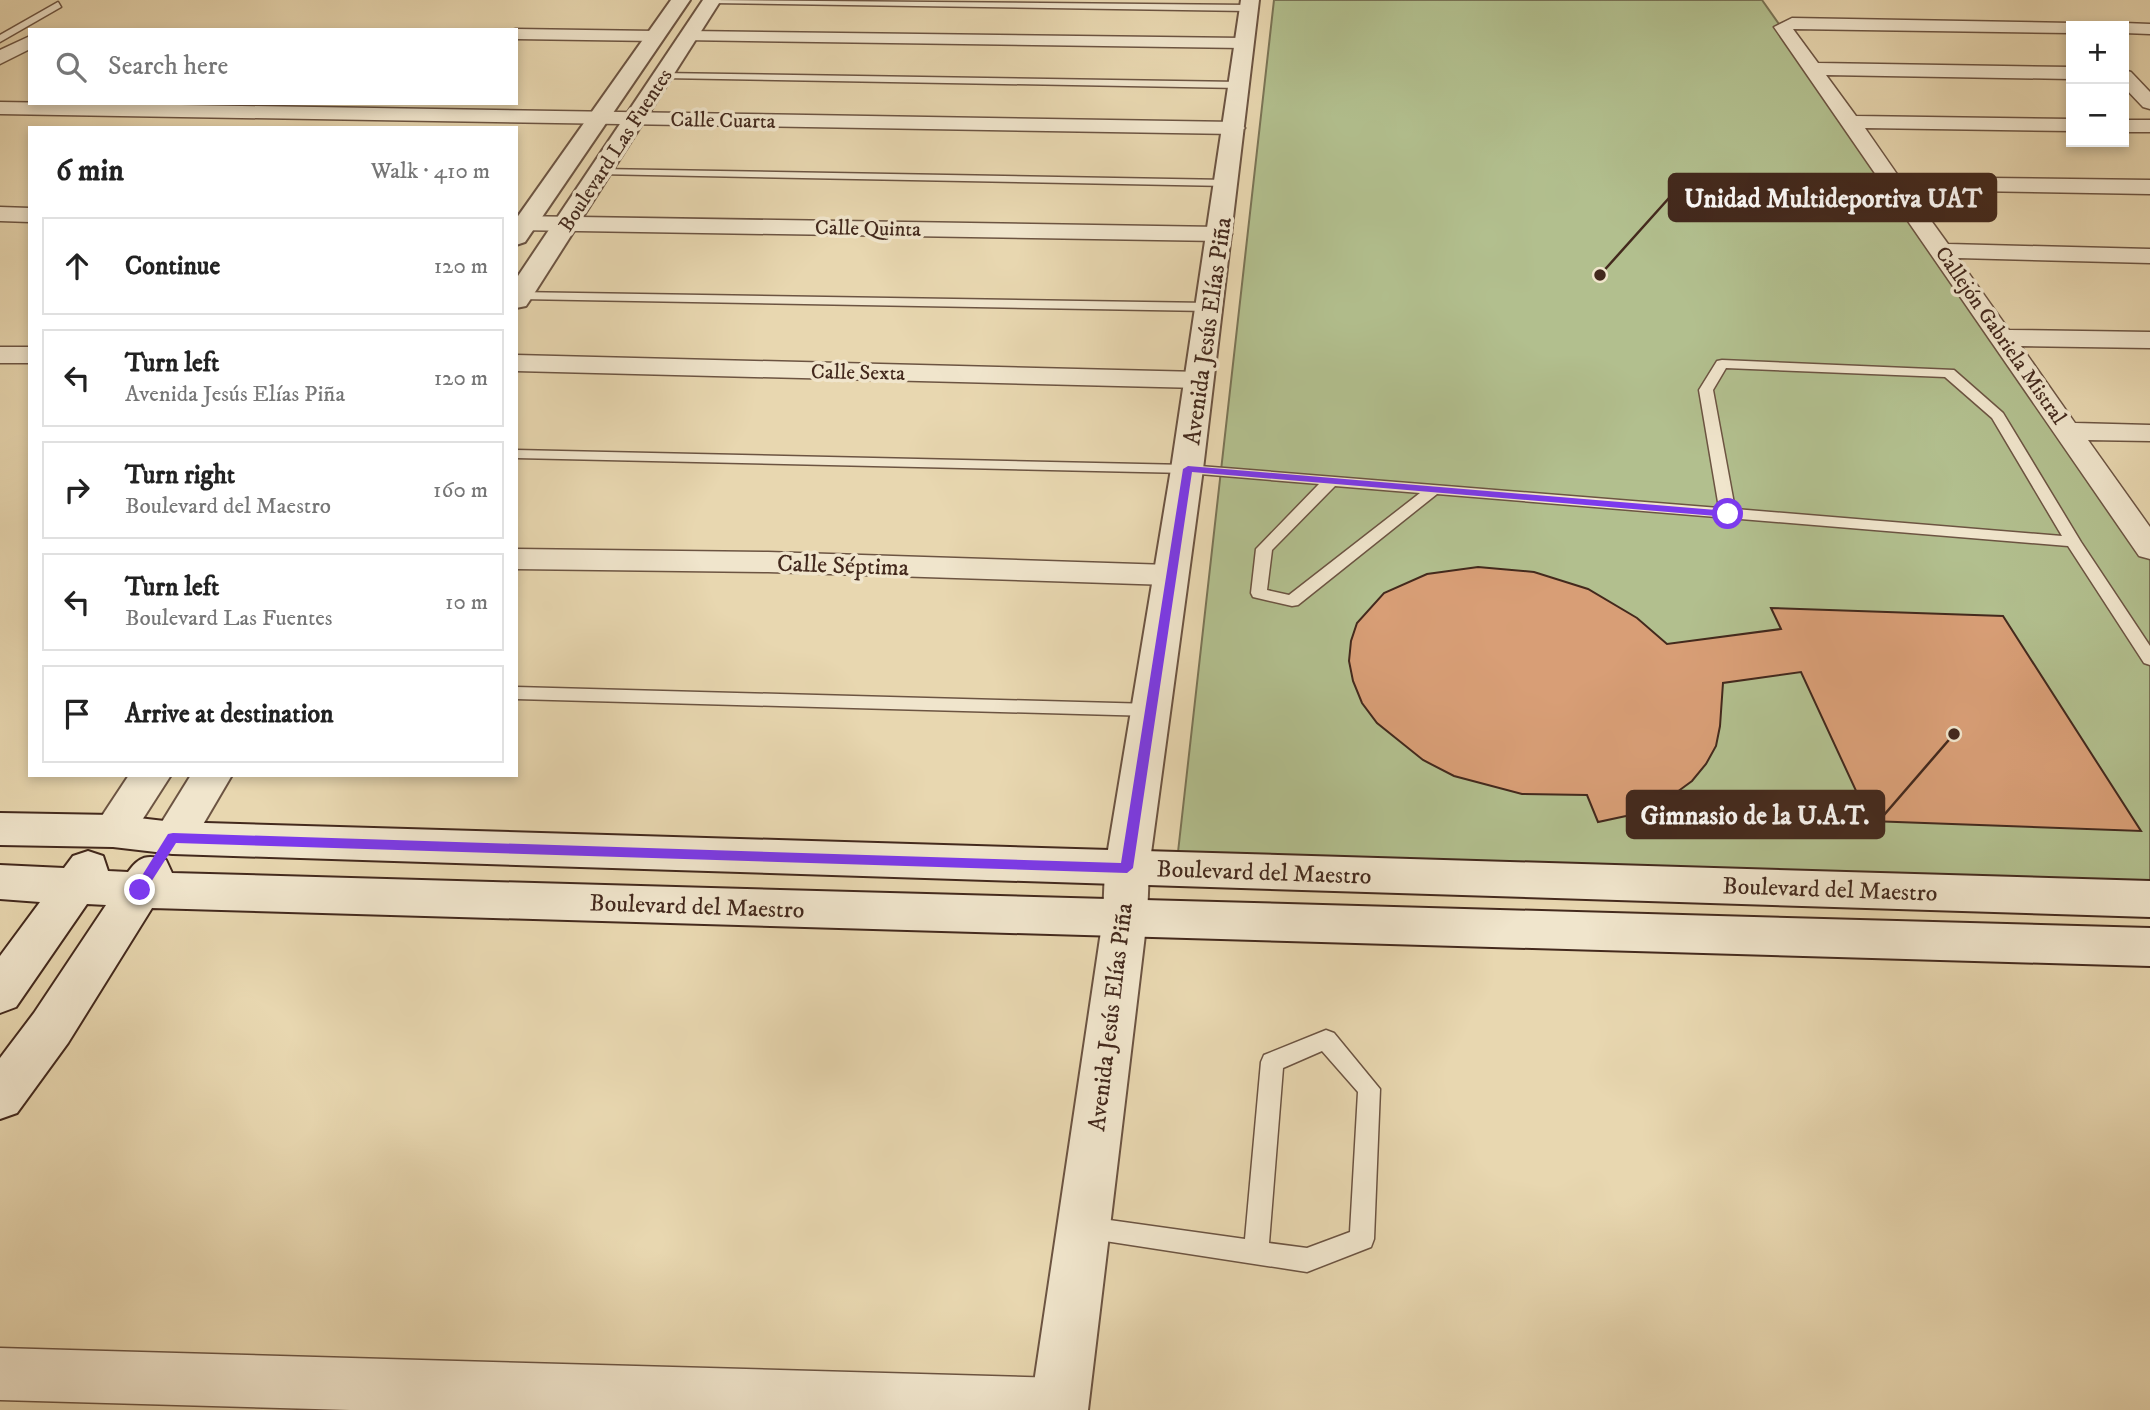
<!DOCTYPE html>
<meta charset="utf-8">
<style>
body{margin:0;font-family:"IM FELL DW Pica",serif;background:#f2f2f2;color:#222}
.controls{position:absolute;right:21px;top:21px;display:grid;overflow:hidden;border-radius:0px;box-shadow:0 4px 10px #0003}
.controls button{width:63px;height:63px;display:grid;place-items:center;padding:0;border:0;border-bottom:2px solid #e0e0e0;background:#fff;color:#222;font:35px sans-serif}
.stop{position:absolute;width:21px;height:21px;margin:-16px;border:5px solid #7c3aed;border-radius:50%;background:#fff}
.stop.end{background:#7c3aed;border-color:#fff;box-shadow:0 2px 7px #0008}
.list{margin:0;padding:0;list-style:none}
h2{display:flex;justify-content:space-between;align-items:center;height:91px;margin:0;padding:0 28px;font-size:30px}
h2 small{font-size:23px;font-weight:400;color:#767676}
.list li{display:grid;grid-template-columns:46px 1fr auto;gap:21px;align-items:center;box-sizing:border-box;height:98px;margin:0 14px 14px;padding:0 14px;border:2px solid #e0e0e0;border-radius:0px}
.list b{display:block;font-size:26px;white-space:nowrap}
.list p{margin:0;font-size:23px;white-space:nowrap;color:#767676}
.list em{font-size:23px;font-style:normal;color:#767676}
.icon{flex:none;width:38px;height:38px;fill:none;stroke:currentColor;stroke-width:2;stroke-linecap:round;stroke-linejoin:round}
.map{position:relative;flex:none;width:2150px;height:1410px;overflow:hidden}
.search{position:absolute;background:#fff;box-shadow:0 4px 10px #0003;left:28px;top:28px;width:490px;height:77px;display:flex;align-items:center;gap:18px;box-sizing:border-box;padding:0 24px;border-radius:0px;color:#767676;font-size:26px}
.panel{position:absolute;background:#fff;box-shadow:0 4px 10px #0003;left:28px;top:126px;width:490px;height:651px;border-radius:0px}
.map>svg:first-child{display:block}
.green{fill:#b2bf8e;stroke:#7a7456;stroke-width:2}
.building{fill:#d89e76;stroke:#43291d;stroke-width:2}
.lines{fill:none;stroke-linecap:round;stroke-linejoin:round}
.service-casing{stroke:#6c5442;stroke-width:3}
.minor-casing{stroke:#6c5442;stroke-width:3}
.tertiary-casing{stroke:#6c5442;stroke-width:4}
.secondary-casing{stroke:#43291d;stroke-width:4}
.service{fill:#f0e5cc;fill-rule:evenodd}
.minor{fill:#f0e5cc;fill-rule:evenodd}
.tertiary{fill:#f0e5cc;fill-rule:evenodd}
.secondary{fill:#f0e5cc;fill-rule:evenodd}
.route{fill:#7c3aed}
.labels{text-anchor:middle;stroke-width:7;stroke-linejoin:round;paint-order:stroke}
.far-street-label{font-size:21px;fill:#43291d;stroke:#f0e5cc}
.street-label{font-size:24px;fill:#43291d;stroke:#f0e5cc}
.leader{fill:none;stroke:#43291d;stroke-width:2.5}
.callout-dot{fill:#43291d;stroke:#f0e5cc;stroke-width:2.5}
.callout{fill:#43291d;stroke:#43291d;stroke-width:2.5}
.callout-label{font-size:26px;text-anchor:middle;font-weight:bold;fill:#fff}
</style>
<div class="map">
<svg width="2150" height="1410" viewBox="0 0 2150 1410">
<rect width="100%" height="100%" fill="#e8d7b0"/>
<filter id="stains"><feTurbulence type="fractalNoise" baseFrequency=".00286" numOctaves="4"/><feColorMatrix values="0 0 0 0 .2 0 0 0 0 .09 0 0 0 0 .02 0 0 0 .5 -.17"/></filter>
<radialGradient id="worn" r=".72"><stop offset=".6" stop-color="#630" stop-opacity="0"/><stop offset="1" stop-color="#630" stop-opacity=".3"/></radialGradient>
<path class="green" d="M1274 0H1762L2150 550V888L1177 861Z"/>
<path class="building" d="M1478 567 1534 572 1588 589 1637 618 1667 644 1781 629 1771 608 2003 616 2141 831 1870 821 1801 672 1723 683 1720 726 1716 746 1706 764 1692 781 1673 795 1626 816 1598 822 1587 795 1522 794 1454 776 1423 760 1377 723 1362 703 1353 681 1349 661 1351 641 1357 623 1384 593 1427 574Z"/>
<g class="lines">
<defs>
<g id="service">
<path d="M708 0 1249 5 1253 8 1249 11 712 3Z"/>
<path d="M58 2 61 7 0 42V35Z"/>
<path d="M660 73 1240 82 1245 85 1240 88 663 78 660 77Z"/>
<path d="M600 169 1228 180 1233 183 1228 186 596 174V170Z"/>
<path d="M516 292 1209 303 1215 307 1209 311 520 299 516 298Z"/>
<path d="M1722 360 1954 370 2003 413 2081 542 2150 646V665L2144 663 2068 546 1437 494 1298 605 1292 606 1253 597 1251 593 1256 549 1319 484 1187 473 516 458V450L1187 465 1719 508 1699 390 1717 361ZM1726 368 1945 377 1992 418 2062 536 1735 509 1713 390ZM1335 486 1420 493 1289 595 1267 590 1272 550Z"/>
<path d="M516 687 1152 704 1161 710 1152 716 516 699Z"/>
<path d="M1326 1030 1334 1033 1380 1089 1374 1239 1371 1247 1307 1272 1079 1237 1076 1229 1079 1221 1088 1217 1245 1239 1261 1062 1264 1055ZM1322 1051 1358 1092 1350 1232 1307 1248 1269 1243 1283 1068Z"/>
</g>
<g id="minor">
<path d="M1792 18 2071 23 2079 26H2071V33L1793 29 1818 63 2071 67V79L1826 75 1856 116 2071 119V131L1865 128 1899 177 2150 180V194L1909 190 1948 244 2150 249V263L1958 258 2009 330 2150 332V348L2021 346 2075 423 2150 425V441L2088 440 2150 527V559L2139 556 1774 27Z"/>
<path d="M2124 23 2150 24V34L2124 33V26H2116Z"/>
<path d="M516 29 656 31 665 36 656 41 516 39V30H511Z"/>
<path d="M689 31 1243 38 1252 43 1243 48 683 40 680 36Z"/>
<path d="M30 36V49L0 64V50Z"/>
<path d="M2124 70 2131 72 2150 92V109L2143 107 2124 87Z"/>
<path d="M0 102 1235 122 1245 128 1235 134 0 114Z"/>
<rect x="2124" y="120" width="26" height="12"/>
<path d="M0 207 30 208V222L0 221Z"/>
<path d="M516 216 1220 227 1228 229 1232 234 1228 239 1220 241 516 230Z"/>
<rect x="0" y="347" width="30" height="16"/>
<path d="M516 355 1200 372 1209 374 1213 380 1209 386 1200 388 516 371Z"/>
<path d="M516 549 768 552 1169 565 1180 568 1185 575 1180 582 1169 585 768 572 516 569Z"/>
<path d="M0 1348 1060 1378 1079 1385 1086 1404 1084 1410H350L0 1400Z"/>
</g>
<g id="tertiary">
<path d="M671 0H690L525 242 516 245V219Z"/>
<path d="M703 0H721L530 300 526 306 516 308V279Z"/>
<path d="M1241 0H1259L1203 469 1149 868 1147 918 1088 1410H1030L1103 918 1105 868 1171 469Z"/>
<path d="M129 775H171L128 842 113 847 98 842 92 831Z"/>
<path d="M191 775H232L188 850 173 854 158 850 152 838Z"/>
</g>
<g id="secondary">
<path d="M0 813 113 815 173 822 2150 881V917L173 854 113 847 0 845Z"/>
<path d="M88 851 103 856 108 871 128 872C139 856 148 854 166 860L172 873 2150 928V966L152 908 68 1043 17 1113 0 1119V1058L34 1013 106 905 87 904 16 1007 0 1013V956L40 902 0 899V865L64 868 73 856Z"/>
</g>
</defs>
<use href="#service" class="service-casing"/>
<use href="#minor" class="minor-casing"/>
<use href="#tertiary" class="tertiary-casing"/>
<use href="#secondary" class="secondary-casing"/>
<use href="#service" class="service"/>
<use href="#minor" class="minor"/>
<use href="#tertiary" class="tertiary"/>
<use href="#secondary" class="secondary"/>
</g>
<path class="route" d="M1188 466 1728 511 1733 514 1728 517 1192 472 1133 868 1127 873 176 843 144 893H135L133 890 168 834 173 833 1121 863 1183 469Z"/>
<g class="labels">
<g class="far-street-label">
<text transform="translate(723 120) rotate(1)" y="7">Calle Cuarta</text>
<text transform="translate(615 150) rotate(-57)" y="7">Boulevard Las Fuentes</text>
<text transform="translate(868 228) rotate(1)" y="7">Calle Quinta</text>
<text transform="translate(2001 335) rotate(55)" y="7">Callejón Gabriela Mistral</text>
<text transform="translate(858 372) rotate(1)" y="7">Calle Sexta</text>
</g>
<g class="street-label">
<text transform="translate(1207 331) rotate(-82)" y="8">Avenida Jesús Elías Piña</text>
<text transform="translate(843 565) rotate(2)" y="8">Calle Séptima</text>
<text transform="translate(1264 872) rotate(2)" y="8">Boulevard del Maestro</text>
<text transform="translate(1830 889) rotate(2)" y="8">Boulevard del Maestro</text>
<text transform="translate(697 906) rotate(2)" y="8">Boulevard del Maestro</text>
<text transform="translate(1110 1017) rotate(-83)" y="8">Avenida Jesús Elías Piña</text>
</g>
</g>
<path class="leader" d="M1600 275L1669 198M1954 734L1884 815"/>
<g class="callout-dot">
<circle cx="1600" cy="275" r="7"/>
<circle cx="1954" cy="734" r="7"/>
</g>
<g class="callout">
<rect x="1669" y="174" width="327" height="47" rx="7"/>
<rect x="1627" y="791" width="257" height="47" rx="7"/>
</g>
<g class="callout-label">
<text x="1833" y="207">Unidad Multideportiva UAT</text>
<text x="1755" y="824">Gimnasio de la U.A.T.</text>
</g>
<rect width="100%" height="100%" filter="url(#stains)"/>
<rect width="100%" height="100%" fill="url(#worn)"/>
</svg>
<div class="controls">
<button>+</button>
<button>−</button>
</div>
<div class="stop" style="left:1728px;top:514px"></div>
<div class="stop end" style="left:140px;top:890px"></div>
<div class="search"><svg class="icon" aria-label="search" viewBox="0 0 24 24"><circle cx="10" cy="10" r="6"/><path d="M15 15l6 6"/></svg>Search here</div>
<section class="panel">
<h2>6 min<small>Walk · 410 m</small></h2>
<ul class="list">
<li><svg class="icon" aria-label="ahead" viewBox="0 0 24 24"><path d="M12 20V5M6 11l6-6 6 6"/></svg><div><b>Continue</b></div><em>120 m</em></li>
<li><svg class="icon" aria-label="left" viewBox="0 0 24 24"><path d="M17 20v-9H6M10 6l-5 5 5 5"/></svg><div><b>Turn left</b><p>Avenida Jesús Elías Piña</p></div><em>120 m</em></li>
<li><svg class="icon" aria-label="right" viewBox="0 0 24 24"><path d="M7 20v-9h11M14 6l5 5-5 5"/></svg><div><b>Turn right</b><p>Boulevard del Maestro</p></div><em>160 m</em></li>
<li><svg class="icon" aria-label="left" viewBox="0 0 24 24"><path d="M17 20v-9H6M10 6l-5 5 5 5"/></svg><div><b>Turn left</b><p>Boulevard Las Fuentes</p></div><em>10 m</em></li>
<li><svg class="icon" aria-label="arrive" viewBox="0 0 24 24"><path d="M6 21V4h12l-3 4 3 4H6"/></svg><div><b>Arrive at destination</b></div></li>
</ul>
</section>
</div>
